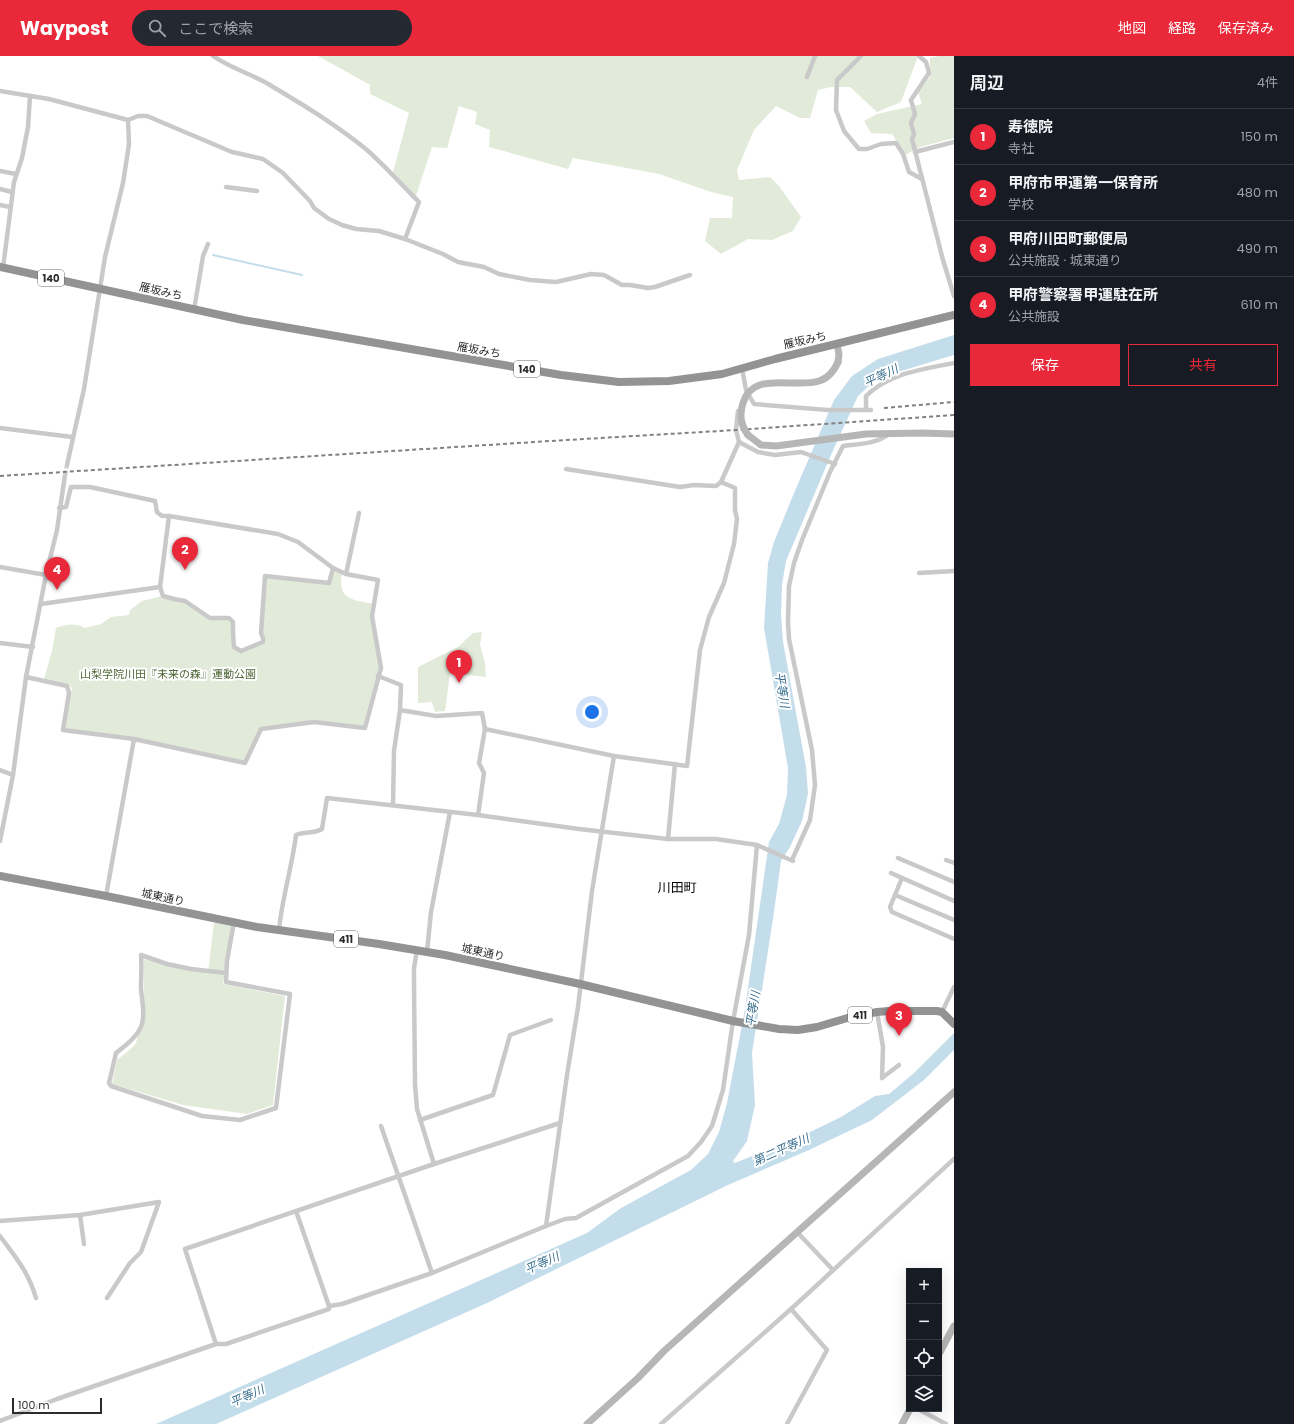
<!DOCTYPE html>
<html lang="ja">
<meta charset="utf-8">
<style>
body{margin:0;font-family:Poppins,"Noto Sans JP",sans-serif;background:#242831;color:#f1f3f6}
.controls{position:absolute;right:12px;bottom:12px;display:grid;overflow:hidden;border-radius:0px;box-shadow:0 4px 16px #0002}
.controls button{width:36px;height:36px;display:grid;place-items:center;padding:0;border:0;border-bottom:1px solid #363941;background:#171b24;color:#f1f3f6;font:20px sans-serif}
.scale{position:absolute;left:12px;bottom:10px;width:90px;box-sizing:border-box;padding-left:4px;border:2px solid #2c2c2c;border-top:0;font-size:11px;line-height:14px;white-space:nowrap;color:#2c2c2c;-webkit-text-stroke:3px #fff;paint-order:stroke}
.you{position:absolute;left:592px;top:656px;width:14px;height:14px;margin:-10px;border:3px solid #fff;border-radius:50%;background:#1a73e8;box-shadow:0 0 0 6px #1a73e833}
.badge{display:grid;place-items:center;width:26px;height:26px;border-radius:50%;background:#e92839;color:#fff;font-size:13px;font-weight:700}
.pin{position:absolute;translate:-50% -33px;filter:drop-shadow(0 1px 2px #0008)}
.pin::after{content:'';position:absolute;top:21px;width:14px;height:12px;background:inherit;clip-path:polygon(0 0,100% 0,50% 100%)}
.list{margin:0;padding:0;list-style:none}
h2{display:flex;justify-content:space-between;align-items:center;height:52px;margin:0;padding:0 16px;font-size:17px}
h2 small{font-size:13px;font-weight:400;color:#9ea1a6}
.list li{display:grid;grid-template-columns:26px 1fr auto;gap:12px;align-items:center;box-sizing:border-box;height:56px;padding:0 16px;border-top:1px solid #363941}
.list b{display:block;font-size:15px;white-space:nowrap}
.list p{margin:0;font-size:13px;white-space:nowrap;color:#9ea1a6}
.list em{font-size:13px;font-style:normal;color:#9ea1a6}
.actions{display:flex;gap:8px;padding:12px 16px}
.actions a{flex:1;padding:9px 0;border:1px solid #e92839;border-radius:0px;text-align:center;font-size:14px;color:#e92839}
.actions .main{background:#e92839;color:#fff}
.icon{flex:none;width:22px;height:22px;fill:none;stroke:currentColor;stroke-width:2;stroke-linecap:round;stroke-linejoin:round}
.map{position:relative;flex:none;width:954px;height:1368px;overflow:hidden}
header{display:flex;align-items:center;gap:24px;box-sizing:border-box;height:56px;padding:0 20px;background:#e92839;color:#fff}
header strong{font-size:19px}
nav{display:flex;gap:22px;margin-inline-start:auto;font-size:14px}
.search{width:280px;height:36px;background:#242831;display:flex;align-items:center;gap:10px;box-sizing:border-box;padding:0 14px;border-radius:22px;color:#9ea1a6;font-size:15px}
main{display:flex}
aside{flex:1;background:#171b24}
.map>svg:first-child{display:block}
.green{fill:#e2ebd9}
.water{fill:#c4ddeb}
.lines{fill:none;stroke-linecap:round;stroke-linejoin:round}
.stream{stroke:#c4ddeb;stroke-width:2}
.street-tunnel{stroke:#d5d5d5;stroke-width:4.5;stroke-dasharray:4.5 2;stroke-linecap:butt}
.street{stroke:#c9c9c9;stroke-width:4.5}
.secondary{stroke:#b6b6b6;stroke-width:7}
.highway{stroke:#939393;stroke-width:8}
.rail{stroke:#818181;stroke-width:2;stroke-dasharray:4 3;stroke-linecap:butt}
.secondary-bridge{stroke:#b6b6b6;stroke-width:7}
.labels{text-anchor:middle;stroke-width:4;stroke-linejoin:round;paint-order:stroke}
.shield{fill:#fff;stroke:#6b6b6b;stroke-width:1}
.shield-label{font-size:10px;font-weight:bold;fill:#2c2c2c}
.street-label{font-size:11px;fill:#2c2c2c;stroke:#fff}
.park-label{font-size:11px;fill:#506839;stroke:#fff}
.water-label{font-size:12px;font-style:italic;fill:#396f8f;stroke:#fff}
.quarter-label{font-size:13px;fill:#000;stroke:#fff}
</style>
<header>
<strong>Waypost</strong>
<div class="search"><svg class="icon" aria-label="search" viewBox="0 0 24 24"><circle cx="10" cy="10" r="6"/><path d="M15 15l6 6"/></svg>ここで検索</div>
<nav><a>地図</a><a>経路</a><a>保存済み</a></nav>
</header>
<main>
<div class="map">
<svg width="954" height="1368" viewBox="0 0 954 1368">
<rect width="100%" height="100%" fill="#fff"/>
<g class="green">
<path d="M318 0H918L901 46 877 56 850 31H831L818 34 810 62H800L776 50 754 74 737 114 739 124 770 121 779 130 801 161 793 175 772 184 748 183 721 198 705 185 710 162H732L733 141 711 136 659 118 573 102 568 113 489 91 490 74 475 68 477 56 459 50 447 92 432 91 416 140 393 116 409 57 370 38V29Z"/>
<path d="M939 0H954V82L920 91 905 99 892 78 871 77 864 65 877 58 922 48 918 36 930 21V2Z"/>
<path d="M333 512 342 518C337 544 353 544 373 548L372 560 381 612 365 672 314 666 261 673 245 707 134 683 63 674 72 632 67 628 44 623 52 595 56 572C66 568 75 567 85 572L101 568 111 561 129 559 130 554 142 545 163 540 185 545 210 562H229L233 566 234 591 241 595 263 586 261 577 265 520 329 527Z"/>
<path d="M482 576 480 589 485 607 486 621 450 617 445 655 435 656 432 646 418 647V611L458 591 473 577Z"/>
<path d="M214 866 232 870 223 928 285 940 273 1049 247 1058 183 1049 112 1028 117 1004 133 991 136 987 138 979 143 973 144 953V903L208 917Z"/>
</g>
<path class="water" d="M954 279V299L898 316 872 327 858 340 834 392 786 505 782 529 781 558 783 586 806 711 808 738 802 765 790 791 781 805 773 863 752 997 755 1049 747 1085 733 1105 735 1107 806 1078 841 1061 875 1040 889 1038 914 1017 954 977V994L924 1024 872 1064 809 1094 728 1129 487 1247 216 1368H156L587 1177 621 1152 691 1114 708 1098 719 1076 727 1047 745 953 769 786 779 768 787 739 788 712 764 572 768 507 774 486 794 437 834 344 852 320 878 303Z"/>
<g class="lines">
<path class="stream" d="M213 199 302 219"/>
<path class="street-tunnel" d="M65 419 67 409"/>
<g class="street">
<path d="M213 0C232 13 252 18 270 29 303 49 337 69 367 94 385 110 402 129 419 146L405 183"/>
<path d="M861 0 837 24 836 54 844 75 859 93H867L881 88 896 87 903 98 909 116 922 123"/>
<path d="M919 0 926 6 929 17 911 44 915 58 911 67 914 78 912 83 943 204 954 240"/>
<path d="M807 21 815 0"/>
<path d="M0 35 49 43 128 64 138 60H147L232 96 263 103 283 117 310 145 314 152 329 163 342 169 356 173 379 175 405 183 443 198 458 206 484 211 499 218 530 224 556 226 591 218 604 219 622 229H630L648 232 655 231 690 219"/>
<path d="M915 96 954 86"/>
<path d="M0 115 16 118"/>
<path d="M226 131 257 135"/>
<path d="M0 133 12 136"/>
<path d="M0 149 10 151"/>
<path d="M3 212 14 126 22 102 28 71 30 40"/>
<path d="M194 254 203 200 208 188"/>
<path d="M742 312 746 334 754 348 828 354H871"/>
<path d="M866 353V340C889 317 924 313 954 307"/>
<path d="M738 355 736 374 739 386 758 396 775 399 801 396 835 408"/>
<path d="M0 372 72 381"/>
<path d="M67 409 84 333 105 201 123 127 129 88 128 64"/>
<path d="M566 413 680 431 694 429 716 430 721 426 739 386"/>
<path d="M59 452 66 451 71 431H90L155 445 157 456 162 460H169"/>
<path d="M0 511 46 519"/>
<path d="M919 517 954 515"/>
<path d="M346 518 359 457"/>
<path d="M160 531 163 540 174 543 185 545 210 562H229L233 566V577L234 591 241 595 263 586V582L261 577 265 520 329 527 333 512"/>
<path d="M41 548 160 531 169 460 278 478 298 486 333 512 346 518 378 524 372 560 381 612 365 672 314 666 261 673 245 707 134 683 63 674 69 637 67 630 26 621 46 519 57 474 65 419"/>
<path d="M0 587 33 591"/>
<path d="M378 620 401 629 400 654 436 660 482 657 485 673 614 700 687 710 700 594 709 561 724 527 734 488 737 463 735 454V432L721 426"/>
<path d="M614 700 592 835 578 951 567 1019 546 1170 565 1163 576 1162 688 1100 701 1086 712 1070 723 1034 733 965 749 879 757 789"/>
<path d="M0 714 13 719 0 785"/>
<path d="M13 719 26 621"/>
<path d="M393 749 394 695 400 654"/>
<path d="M478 759 484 717 479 707 485 673"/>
<path d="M668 783 675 708"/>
<path d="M898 802 954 826"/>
<path d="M792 804 810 764 815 729 812 694 789 583 788 566 789 530 794 507 802 484 830 416 843 390C859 388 876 388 889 378"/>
<path d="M946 804 954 807"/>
<path d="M891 817 954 845"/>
<path d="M902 822 890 851 892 856 954 883"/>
<path d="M895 839 954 864"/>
<path d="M106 840 134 683"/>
<path d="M279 874C282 842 292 811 296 779 305 775 314 778 322 773L327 742 478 759 579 773 668 783H716L757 789 793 805"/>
<path d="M417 894 414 912V925L415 1029 417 1053 434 1108"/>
<path d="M427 896 431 856 450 756"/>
<path d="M226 917 191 913 167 908 141 899C142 910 141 921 141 933 142 945 146 962 140 973 135 983 124 991 116 997L109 1027 111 1030 202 1060 240 1064 276 1052 290 938 226 926 227 905 234 866"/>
<path d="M877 956 883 991 882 1022"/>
<path d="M942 956 954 931"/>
<path d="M882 1022 899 1009"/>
<path d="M420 1064 493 1039 510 979 551 964"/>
<path d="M381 1070 432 1217"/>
<path d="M296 1155 329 1250V1253L226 1288H216L185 1193 434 1108 560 1067"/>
<path d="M80 1159 84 1188"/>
<path d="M0 1165 80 1159 159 1146 141 1196 130 1207 107 1242"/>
<path d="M798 1177 833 1214"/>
<path d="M0 1180C16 1202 28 1215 36 1242"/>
<path d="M329 1250 342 1248 432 1217 546 1170"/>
<path d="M918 1353 946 1368"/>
<path d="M0 1365 57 1343 216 1288"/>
<path d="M661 1368 791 1253 954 1103"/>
<path d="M787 1368 827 1294 791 1253"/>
</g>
<g class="secondary">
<path d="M837 288 839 298 838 306"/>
<path d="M748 379 761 389 776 390 866 378 922 377 954 378"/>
<path d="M939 1298 954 1270"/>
<path d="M587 1368 638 1322 664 1295 954 1036"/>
<path d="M902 1368 910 1353"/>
</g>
<g class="highway">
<path d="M0 211 243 264 561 319 619 326 669 325 722 318 775 303 954 259"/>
<path d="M0 820 106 840 257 871 379 888 445 899 580 928 733 965 779 973 798 974 817 971 851 961 877 956 889 955H937L942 956 954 968"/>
</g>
<g class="rail">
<path d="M884 352 954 346"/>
<path d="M0 420 550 385 736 374 954 359"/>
</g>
<path class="secondary-bridge" d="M748 379C741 369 739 360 743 347 753 314 795 333 819 325 829 322 834 315 838 306"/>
</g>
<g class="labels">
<g class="shield">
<rect x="38" y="214" width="26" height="16" rx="3"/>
<rect x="514" y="305" width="26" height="16" rx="3"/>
<rect x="334" y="875" width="24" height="16" rx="3"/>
<rect x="848" y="951" width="24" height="16" rx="3"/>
</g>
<g class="shield-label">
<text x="51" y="226">140</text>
<text x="527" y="317">140</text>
<text x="346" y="887">411</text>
<text x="860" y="963">411</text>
</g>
<g class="street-label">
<text transform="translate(161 235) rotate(13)" y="4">雁坂みち</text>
<text transform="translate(805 284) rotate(-13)" y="4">雁坂みち</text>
<text transform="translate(479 294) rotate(10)" y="4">雁坂みち</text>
<text transform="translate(163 841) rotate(12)" y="4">城東通り</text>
<text transform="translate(483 896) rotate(12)" y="4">城東通り</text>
</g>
<g class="park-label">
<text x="168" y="622">山梨学院川田『未来の森』運動公園</text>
</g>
<g class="water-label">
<text transform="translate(881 320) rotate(-26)" y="4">平等川</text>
<text transform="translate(782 634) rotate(81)" y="4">平等川</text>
<text transform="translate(753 953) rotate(-81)" y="4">平等川</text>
<text transform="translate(781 1094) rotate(-24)" y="4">第二平等川</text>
<text transform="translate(542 1207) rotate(-24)" y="4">平等川</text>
<text transform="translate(247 1340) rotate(-24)" y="4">平等川</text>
</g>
<g class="quarter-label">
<text x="677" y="836">川田町</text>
</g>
</g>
</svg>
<div class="controls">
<button>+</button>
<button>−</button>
<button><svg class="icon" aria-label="locate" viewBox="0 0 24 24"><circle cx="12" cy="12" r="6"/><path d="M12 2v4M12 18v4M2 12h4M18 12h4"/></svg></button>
<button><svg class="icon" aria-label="layers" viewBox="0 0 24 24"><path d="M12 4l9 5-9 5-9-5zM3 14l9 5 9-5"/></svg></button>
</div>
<div class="scale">100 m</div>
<div class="you"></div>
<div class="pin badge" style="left:459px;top:627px">1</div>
<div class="pin badge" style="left:185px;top:514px">2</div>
<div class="pin badge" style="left:899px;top:980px">3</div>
<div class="pin badge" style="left:57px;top:534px">4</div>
</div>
<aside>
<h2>周辺<small>4件</small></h2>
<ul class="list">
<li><span class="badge">1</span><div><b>寿徳院</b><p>寺社</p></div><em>150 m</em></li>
<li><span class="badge">2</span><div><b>甲府市甲運第一保育所</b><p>学校</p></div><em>480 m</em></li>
<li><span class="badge">3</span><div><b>甲府川田町郵便局</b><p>公共施設 · 城東通り</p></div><em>490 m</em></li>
<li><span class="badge">4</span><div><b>甲府警察署甲運駐在所</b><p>公共施設</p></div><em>610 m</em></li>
</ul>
<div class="actions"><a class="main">保存</a><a>共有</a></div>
</aside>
</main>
